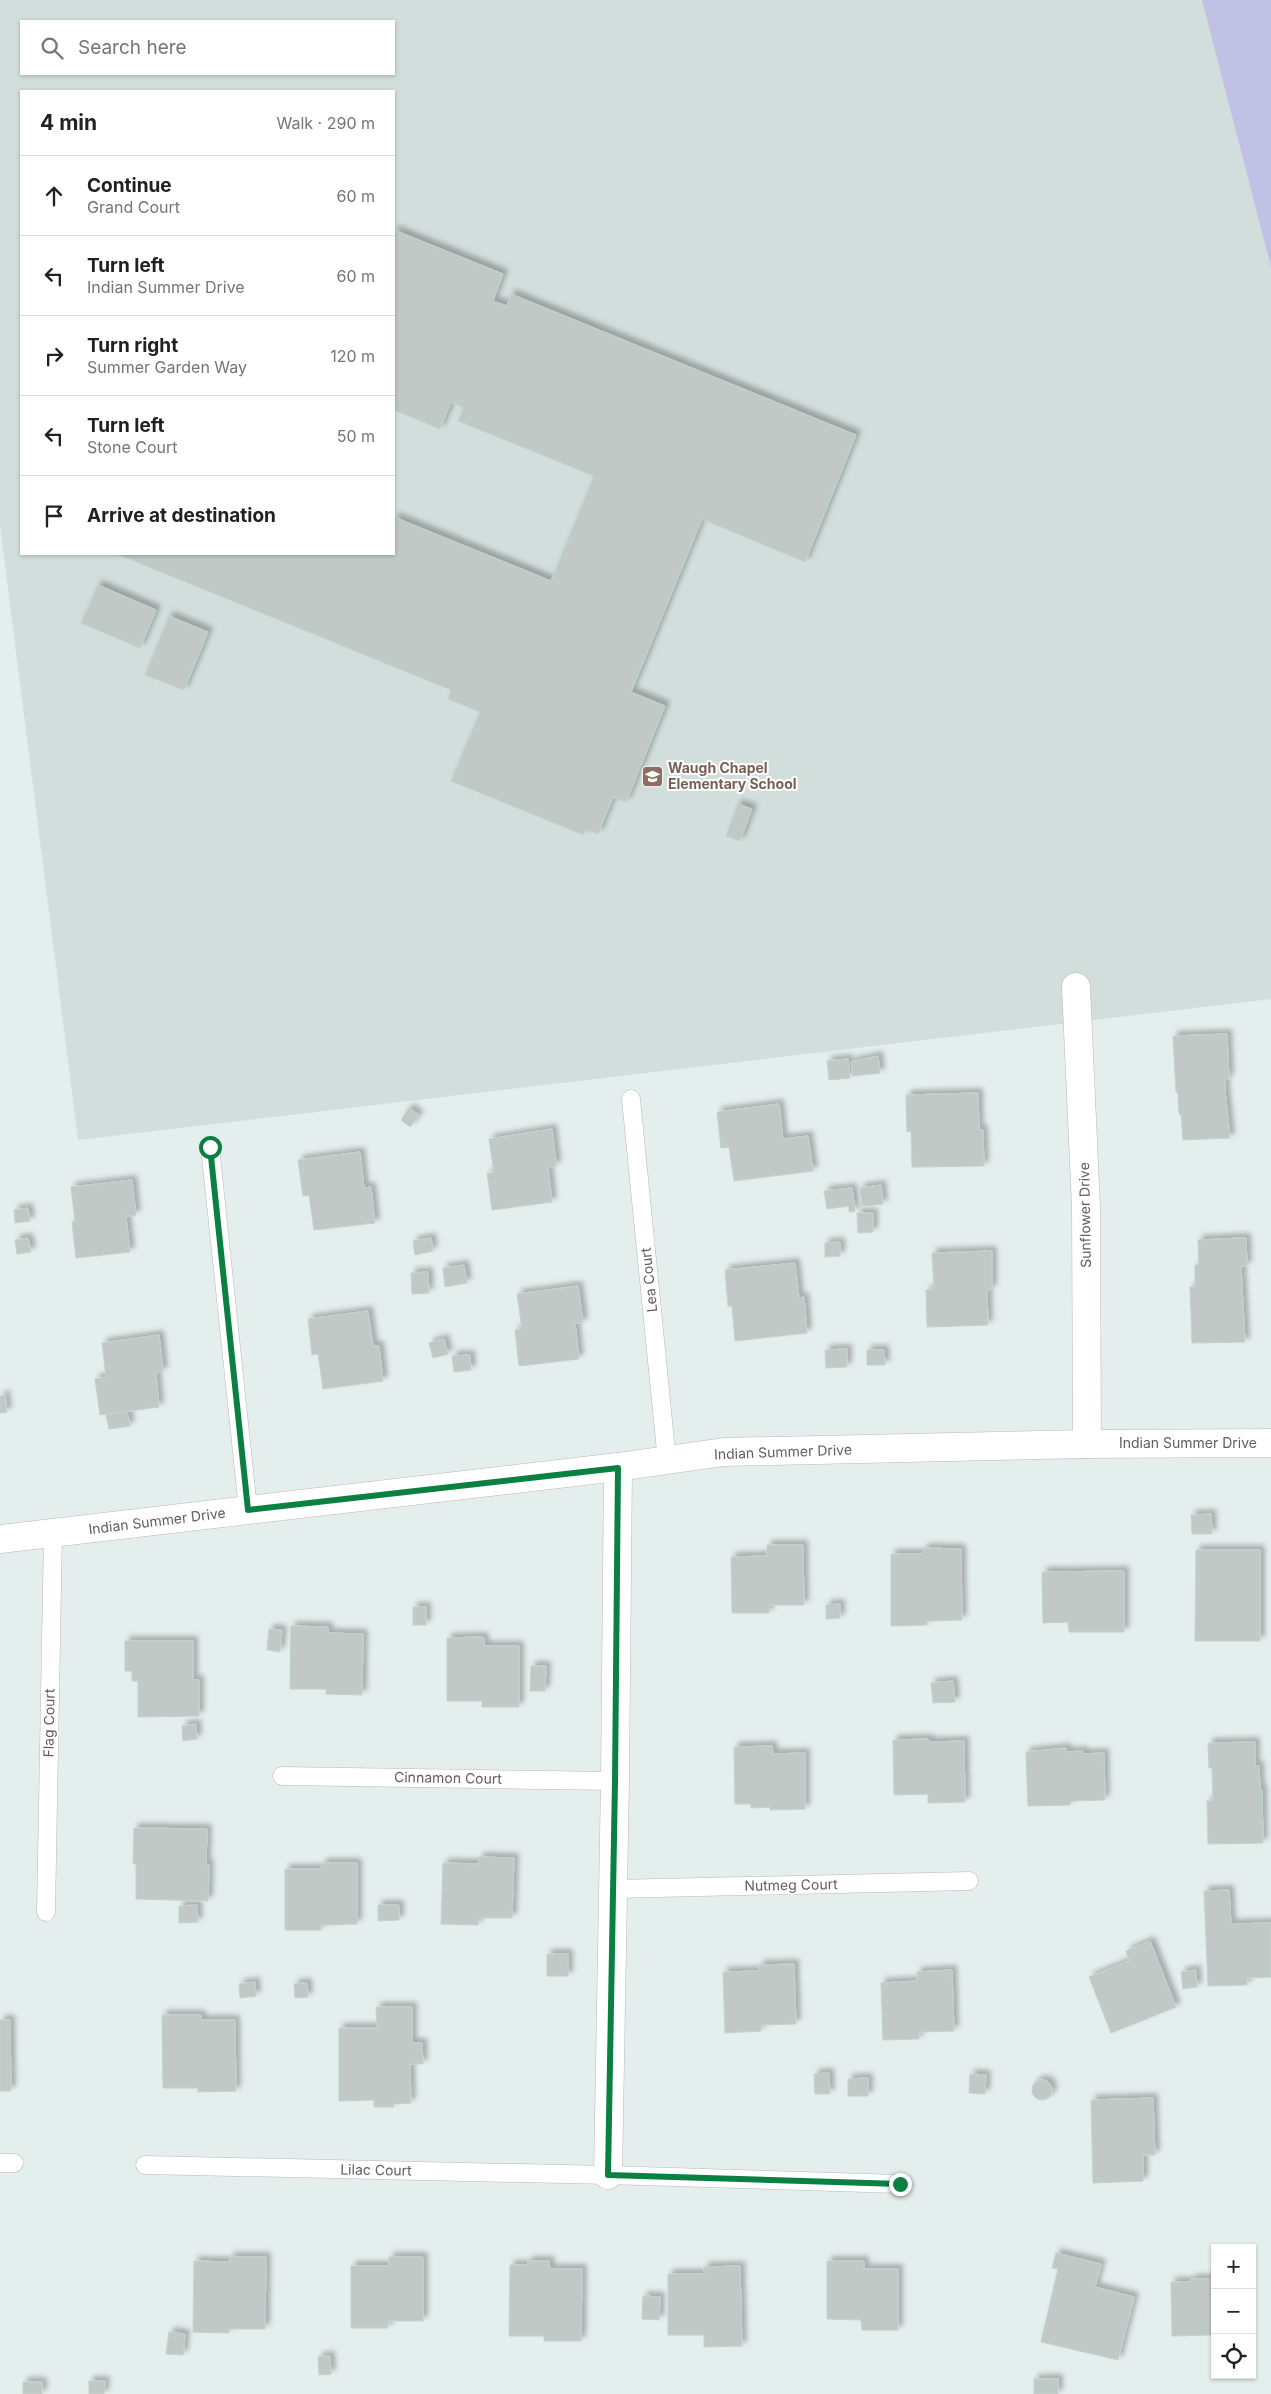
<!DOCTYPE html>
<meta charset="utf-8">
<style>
body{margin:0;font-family:Inter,sans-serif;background:#f2f2f2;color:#202124}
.controls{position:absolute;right:15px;bottom:15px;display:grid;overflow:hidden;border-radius:0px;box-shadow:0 1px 4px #0004}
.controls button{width:45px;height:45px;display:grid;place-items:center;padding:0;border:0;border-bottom:1px solid #e0e0e0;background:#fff;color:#202124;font:25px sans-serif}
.stop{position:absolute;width:15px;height:15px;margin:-11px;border:4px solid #0b8043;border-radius:50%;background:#fff}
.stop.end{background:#0b8043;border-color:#fff;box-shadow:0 1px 5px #0008}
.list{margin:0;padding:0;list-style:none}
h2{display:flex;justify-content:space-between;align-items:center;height:65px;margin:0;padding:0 20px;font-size:21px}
h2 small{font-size:16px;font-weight:400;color:#757577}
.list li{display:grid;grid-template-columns:32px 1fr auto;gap:15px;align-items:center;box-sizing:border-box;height:80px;padding:0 20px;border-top:1px solid #e0e0e0}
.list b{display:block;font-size:19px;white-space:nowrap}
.list p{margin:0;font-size:16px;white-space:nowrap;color:#757577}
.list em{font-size:16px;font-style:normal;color:#757577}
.icon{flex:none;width:28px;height:28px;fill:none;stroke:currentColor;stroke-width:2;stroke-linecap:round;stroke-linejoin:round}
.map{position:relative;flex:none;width:1271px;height:2394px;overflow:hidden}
.search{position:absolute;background:#fff;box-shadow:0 1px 4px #0004;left:20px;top:20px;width:375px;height:55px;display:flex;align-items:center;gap:12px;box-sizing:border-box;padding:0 18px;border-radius:0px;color:#757577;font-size:19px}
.panel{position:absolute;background:#fff;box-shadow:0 1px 4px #0004;left:20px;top:90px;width:375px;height:465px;border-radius:0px}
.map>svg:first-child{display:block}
.education{fill:#d2dedb;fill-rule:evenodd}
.green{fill:#c1c1e5}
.building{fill:#c0c9c6;stroke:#c2d2cd;filter:url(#shadow)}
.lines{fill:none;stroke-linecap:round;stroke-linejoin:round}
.lane-casing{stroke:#bdb6b9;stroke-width:19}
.street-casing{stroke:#bdb6b9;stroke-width:29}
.lane{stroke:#fff;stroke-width:18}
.street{stroke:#fff;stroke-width:28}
.route{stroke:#0b8043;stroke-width:6}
.labels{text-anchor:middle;stroke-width:4;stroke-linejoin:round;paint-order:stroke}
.education-label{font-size:14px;font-weight:bold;fill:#785e54;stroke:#fff;text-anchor:start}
.street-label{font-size:14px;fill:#645c5f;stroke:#fff}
</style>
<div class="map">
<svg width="1271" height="2394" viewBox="0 0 1271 2394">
<defs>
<filter id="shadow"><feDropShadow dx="4.5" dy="-4.5" stdDeviation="2.5" flood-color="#0004"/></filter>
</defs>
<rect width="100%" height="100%" fill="#e4eeec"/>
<path class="education" d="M0 0H1271V999L78 1140 0 526ZM21 21H394V74H21ZM21 91H394V554H21Z"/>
<path class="green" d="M1202 0H1271V267Z"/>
<g class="building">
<path d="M394 230 503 274 493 301 507 306 511 294 856 435 805 562 702 519 631 692 665 706 626 802 613 797 598 834 586 829 583 835 581 834 451 781 480 712 448 699 451 690 117 554H394V517L551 581 594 476 458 421 464 408 451 402 440 429 394 410Z"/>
<path d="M98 585 156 610 140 648 81 623Z"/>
<path d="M169 616 208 632 184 690 145 675Z"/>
<path d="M738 804 752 809 740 841 726 836Z"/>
<path d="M1227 1034 1229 1079 1225 1078V1091L1230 1138 1183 1140 1181 1114H1179L1178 1093 1176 1092 1173 1036Z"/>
<path d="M878 1056 880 1073 853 1076 851 1062Z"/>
<path d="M848 1059 850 1078 829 1080 827 1061Z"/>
<path d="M978 1093 979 1130H983L984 1166 912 1167 911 1131 907 1132 906 1095Z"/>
<path d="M779 1104 783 1139 808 1136 813 1171 734 1181 729 1147 721 1148 717 1112Z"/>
<path d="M409 1108 419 1115 410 1127 401 1120Z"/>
<path d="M552 1129 556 1162V1166L548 1168 552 1202 492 1210 487 1173H494L489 1139Z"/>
<path d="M360 1152 364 1188 371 1187 375 1223 314 1230 309 1195 303 1196 298 1160Z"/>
<path d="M132 1180 136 1215 126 1216 130 1252 76 1258 72 1222 75 1221 71 1187Z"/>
<path d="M881 1185 883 1204 862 1206 860 1188Z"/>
<path d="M852 1188 855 1211 849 1212V1206L827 1209 824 1191Z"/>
<path d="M28 1208 30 1221 15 1223 14 1210Z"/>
<path d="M857 1213H873V1232L858 1233Z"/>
<path d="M28 1238 31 1252 17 1254 15 1240Z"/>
<path d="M431 1238 433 1251 415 1255 413 1241Z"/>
<path d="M1241 1238H1246L1247 1266H1241L1245 1342 1192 1343 1190 1287H1195V1265H1199L1198 1240Z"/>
<path d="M840 1242V1256L825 1257V1243Z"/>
<path d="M992 1251V1289L987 1290 988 1325 927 1327 926 1290H934L932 1253Z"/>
<path d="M795 1263 799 1298 804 1297 807 1333 735 1341 732 1306H728L725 1270Z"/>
<path d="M464 1265 467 1283 445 1287 443 1268Z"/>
<path d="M428 1272 429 1293 412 1294 411 1273Z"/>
<path d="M578 1286 583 1323H575L579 1359 519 1366 515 1330 522 1329 517 1294Z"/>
<path d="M368 1311 373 1346H379L383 1381 323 1389 318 1354 312 1355 308 1319Z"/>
<path d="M159 1335 163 1371 156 1373 159 1407 100 1415 95 1379 106 1377 102 1343Z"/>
<path d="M444 1339 448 1354 433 1358 429 1343Z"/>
<path d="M847 1349V1367L826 1368 825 1350Z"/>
<path d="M867 1350H884L885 1365H867Z"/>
<path d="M470 1355 471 1370 454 1372 452 1356Z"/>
<path d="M5 1395 7 1412 0 1413V1396Z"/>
<path d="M127 1412 130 1426 109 1429 106 1415Z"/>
<path d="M1211 1514 1212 1534H1192L1191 1515Z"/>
<path d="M767 1545H803L804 1605H769V1613H732L731 1557 767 1556Z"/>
<path d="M924 1548 961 1549 962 1620 927 1621V1625L891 1626V1554H923Z"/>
<path d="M1196 1550H1260V1641H1195Z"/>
<path d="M1124 1571V1632H1069L1068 1622 1043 1623 1042 1572Z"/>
<path d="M840 1604V1618L826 1619V1605Z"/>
<rect x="413" y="1607" width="13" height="18"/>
<path d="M291 1626 328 1627V1633L363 1634 362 1695 326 1694V1689H290Z"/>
<path d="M269 1629 282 1630 280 1652 267 1650Z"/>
<path d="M481 1637 484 1638V1646H519V1707H482V1701H447V1638Z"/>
<path d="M125 1641H193V1680H199V1716L138 1717V1681H132V1671H125Z"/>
<path d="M531 1666H546L545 1691H530Z"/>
<path d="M953 1681 955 1702 933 1703 931 1683Z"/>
<path d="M196 1724 197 1739 183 1741 182 1726Z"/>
<path d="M928 1739 931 1742 964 1741 965 1802 928 1803V1794L894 1795 893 1740Z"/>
<path d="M1255 1742V1766H1259L1260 1788 1262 1790 1263 1843 1208 1844 1207 1801H1213L1212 1768H1209L1208 1743Z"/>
<path d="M772 1746 773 1754 805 1753V1809L770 1810V1807L751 1808V1804H735L734 1747Z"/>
<path d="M1066 1748V1752L1083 1751V1754L1104 1753 1105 1800 1071 1801 1070 1805 1028 1806 1026 1752Z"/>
<path d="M134 1828 207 1829 206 1865H209L208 1901 136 1899V1864H133Z"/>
<path d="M479 1857 514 1858 512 1918H478V1925L441 1924 443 1863 479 1864Z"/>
<path d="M322 1863H357V1924L321 1925V1930H285V1869H321Z"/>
<path d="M1229 1890 1231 1924 1271 1923V1977L1247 1978V1985L1208 1986 1204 1891Z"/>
<path d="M197 1905 198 1922 179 1923V1906Z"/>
<path d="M378 1905H399V1920L378 1921Z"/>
<path d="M1150 1941 1176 2007 1111 2033 1089 1977 1129 1961 1126 1951Z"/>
<rect x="547" y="1954" width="21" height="22"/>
<path d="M794 1964 796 2024 761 2025V2031L725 2033 723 1972 759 1971V1965Z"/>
<path d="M952 1970 954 2031 919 2032V2039L883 2040 881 1983 917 1981V1972Z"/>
<path d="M1196 1970 1197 1987 1183 1989 1181 1972Z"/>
<path d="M255 1982 256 1996 240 1998 239 1984Z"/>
<path d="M307 1983 308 1997 295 1998 294 1984Z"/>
<path d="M376 2007H412V2043H422L423 2064H410L411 2103 393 2104 394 2107H374V2100L339 2101V2028H377Z"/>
<path d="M162 2015H201V2020H235L236 2091 198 2092V2088H163Z"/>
<path d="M0 2020H10L11 2091H0Z"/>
<path d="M829 2073 830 2094H815L814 2074Z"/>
<path d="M970 2074 986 2075 985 2094 969 2093Z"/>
<path d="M868 2078V2096H848V2079Z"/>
<circle cx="1042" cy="2090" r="10"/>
<path d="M1153 2098 1155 2155H1143V2181L1093 2183 1091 2100Z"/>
<path d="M1056 2253 1101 2264 1095 2287 1134 2297 1118 2360 1041 2342 1058 2269 1052 2268Z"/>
<path d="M230 2257H266L265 2329H229V2333L193 2332 194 2261 230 2262Z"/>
<path d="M389 2257H423V2321H388V2328H351V2266H389Z"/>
<path d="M528 2261H549L550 2269H582L581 2341H544V2336H509L510 2265H528Z"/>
<path d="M827 2261H864V2269H898V2330H862L861 2320 827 2319Z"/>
<path d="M740 2266 742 2346 704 2347V2335H668V2274H704V2267Z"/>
<path d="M1191 2279H1210L1209 2282H1215V2331H1212V2335L1172 2336 1171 2282H1191Z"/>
<path d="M643 2296 660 2297 659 2320 642 2319Z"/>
<path d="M169 2332 185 2334 183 2355 166 2354Z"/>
<path d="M330 2356 331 2374 319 2375 318 2357Z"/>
<rect x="1034" y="2379" width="24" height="15"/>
<path d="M89 2381H105L104 2394H89Z"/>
<rect x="23" y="2382" width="19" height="12"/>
</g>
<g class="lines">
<defs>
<g id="lane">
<path d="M631 1099 667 1461"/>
<path d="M210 1147 248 1509"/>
<path d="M282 1776 615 1781"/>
<path d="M614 1889 969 1881"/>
<path d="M46 1912 53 1533"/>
<path d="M0 2163H14"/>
<path d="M145 2165 608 2175 899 2184"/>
</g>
<g id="street">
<path d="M1076 987 1086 1207 1087 1444"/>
<path d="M0 1539 618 1467 724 1452 1087 1444 1271 1443"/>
<path d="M608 2175 615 1781 618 1467"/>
</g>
</defs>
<use href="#lane" class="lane-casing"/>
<use href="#street" class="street-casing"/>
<use href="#lane" class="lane"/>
<use href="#street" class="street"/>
</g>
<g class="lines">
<path class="route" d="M210 1147 248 1510 618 1468 615 1781 608 2175 900 2184"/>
</g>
<defs>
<symbol id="school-square" viewBox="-11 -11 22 22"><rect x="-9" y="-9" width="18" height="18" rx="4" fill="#8d6e63" stroke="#fff"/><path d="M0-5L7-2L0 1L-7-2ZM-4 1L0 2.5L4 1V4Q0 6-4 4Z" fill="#fff"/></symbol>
</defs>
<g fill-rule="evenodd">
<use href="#school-square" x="640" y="764" width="25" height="25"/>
</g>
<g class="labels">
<g class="education-label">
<text x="668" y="773">Waugh Chapel<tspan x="668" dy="16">Elementary School</tspan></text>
</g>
<g class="street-label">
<text transform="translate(1085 1215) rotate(-91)" y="5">Sunflower Drive</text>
<text transform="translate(649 1280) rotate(-96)" y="5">Lea Court</text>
<text x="1188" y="1448">Indian Summer Drive</text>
<text transform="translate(783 1452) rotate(-2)" y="5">Indian Summer Drive</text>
<text transform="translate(157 1521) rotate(-7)" y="5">Indian Summer Drive</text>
<text transform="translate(49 1723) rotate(-89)" y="5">Flag Court</text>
<text transform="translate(448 1778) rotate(1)" y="5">Cinnamon Court</text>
<text transform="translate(791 1885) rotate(-1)" y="5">Nutmeg Court</text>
<text transform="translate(376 2170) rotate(1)" y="5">Lilac Court</text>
</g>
</g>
</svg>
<div class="controls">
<button>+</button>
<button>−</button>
<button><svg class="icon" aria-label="locate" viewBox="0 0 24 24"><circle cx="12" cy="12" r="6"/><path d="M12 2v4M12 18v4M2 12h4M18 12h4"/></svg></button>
</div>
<div class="stop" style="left:210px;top:1147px"></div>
<div class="stop end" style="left:900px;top:2184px"></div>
<div class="search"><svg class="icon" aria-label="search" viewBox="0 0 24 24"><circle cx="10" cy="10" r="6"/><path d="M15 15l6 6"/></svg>Search here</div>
<section class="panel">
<h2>4 min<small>Walk · 290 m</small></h2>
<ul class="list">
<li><svg class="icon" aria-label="ahead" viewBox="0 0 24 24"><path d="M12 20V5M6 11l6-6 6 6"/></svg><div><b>Continue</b><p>Grand Court</p></div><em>60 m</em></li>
<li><svg class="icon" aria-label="left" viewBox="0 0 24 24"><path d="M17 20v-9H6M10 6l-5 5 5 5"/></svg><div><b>Turn left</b><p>Indian Summer Drive</p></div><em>60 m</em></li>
<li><svg class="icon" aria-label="right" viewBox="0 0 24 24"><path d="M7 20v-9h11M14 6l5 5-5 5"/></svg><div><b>Turn right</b><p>Summer Garden Way</p></div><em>120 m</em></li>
<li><svg class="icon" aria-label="left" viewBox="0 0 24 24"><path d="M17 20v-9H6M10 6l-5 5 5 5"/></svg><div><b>Turn left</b><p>Stone Court</p></div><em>50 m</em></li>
<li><svg class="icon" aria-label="arrive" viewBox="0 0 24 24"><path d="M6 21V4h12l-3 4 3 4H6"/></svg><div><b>Arrive at destination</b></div></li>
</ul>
</section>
</div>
